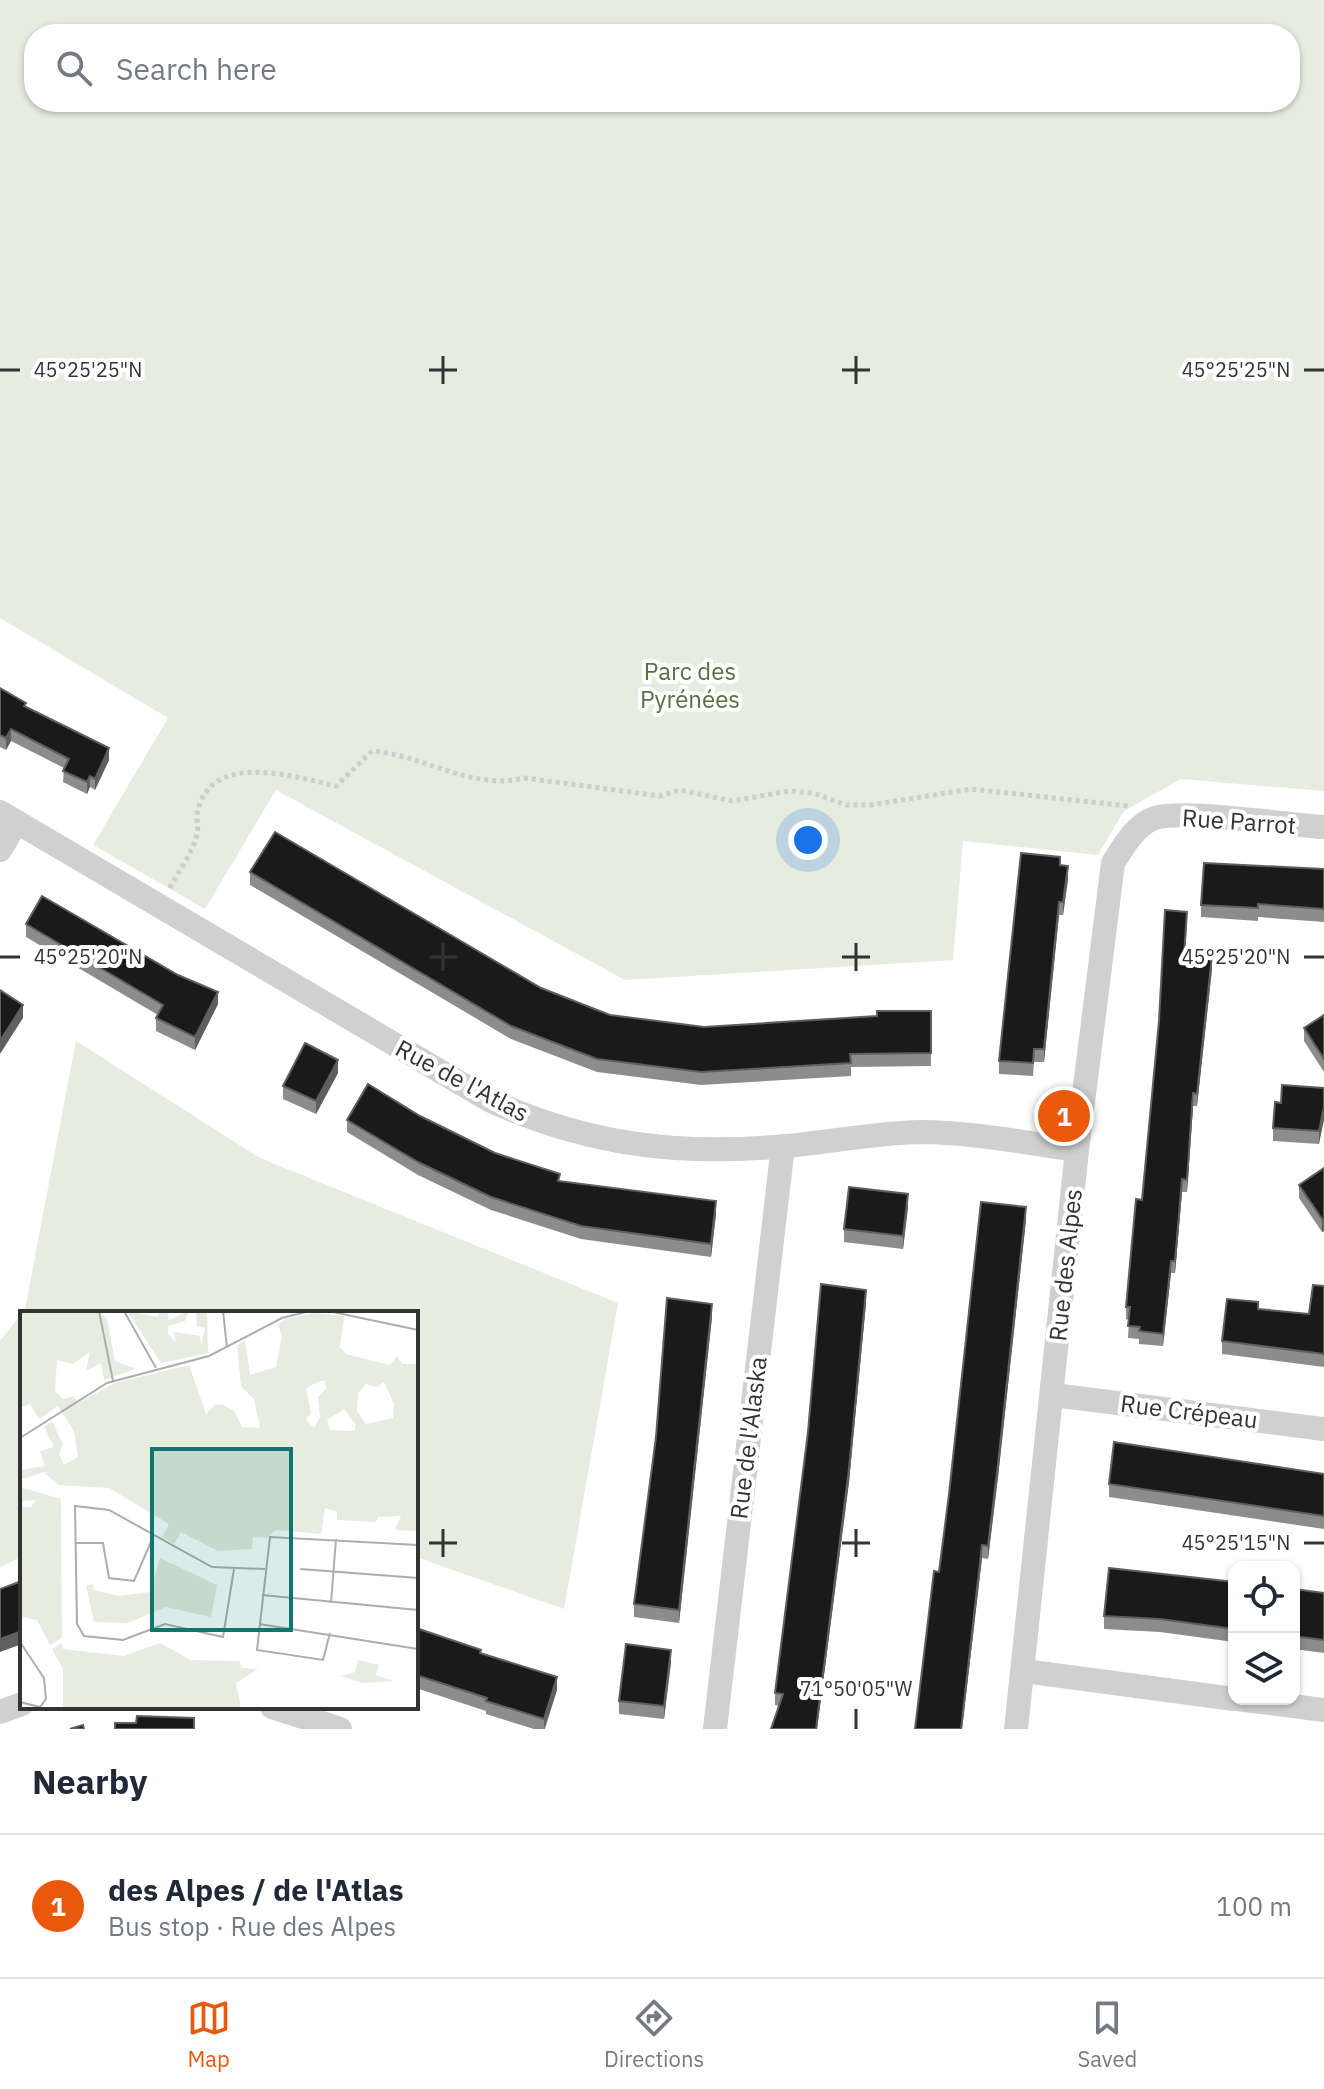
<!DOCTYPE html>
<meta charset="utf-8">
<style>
body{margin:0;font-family:"IBM Plex Sans",sans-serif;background:#f6f6f7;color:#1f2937}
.controls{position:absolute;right:24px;bottom:24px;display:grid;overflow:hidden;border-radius:16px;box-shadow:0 2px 6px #0004}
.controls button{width:72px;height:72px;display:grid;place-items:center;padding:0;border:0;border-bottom:2px solid #e0e1e3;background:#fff;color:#1f2937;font:40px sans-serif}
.you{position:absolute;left:808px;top:840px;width:28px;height:28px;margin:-20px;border:6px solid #fff;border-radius:50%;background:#1a73e8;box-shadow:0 0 0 12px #1a73e833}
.badge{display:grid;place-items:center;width:52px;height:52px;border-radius:50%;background:#ea580c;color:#fff;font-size:26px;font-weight:700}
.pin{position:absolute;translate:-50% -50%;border:4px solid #fff;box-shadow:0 2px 8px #0006}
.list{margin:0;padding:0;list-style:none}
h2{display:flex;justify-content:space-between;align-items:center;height:104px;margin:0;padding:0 32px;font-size:34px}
h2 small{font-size:26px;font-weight:400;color:#747a83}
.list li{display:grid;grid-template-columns:52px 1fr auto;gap:24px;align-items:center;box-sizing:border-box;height:144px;padding:0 32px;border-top:2px solid #e0e1e3}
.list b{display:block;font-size:30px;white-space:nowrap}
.list p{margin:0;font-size:26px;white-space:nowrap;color:#747a83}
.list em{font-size:26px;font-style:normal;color:#747a83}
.icon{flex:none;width:44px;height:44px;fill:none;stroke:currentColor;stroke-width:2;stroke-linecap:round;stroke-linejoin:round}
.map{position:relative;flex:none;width:1324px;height:1729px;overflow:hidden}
.search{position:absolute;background:#fff;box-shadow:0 2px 6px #0004;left:24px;right:24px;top:24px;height:88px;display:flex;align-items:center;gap:20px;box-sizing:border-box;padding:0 28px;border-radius:32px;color:#747a83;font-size:30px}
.sheet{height:248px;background:#fff}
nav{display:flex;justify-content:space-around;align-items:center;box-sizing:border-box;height:112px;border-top:2px solid #e0e1e3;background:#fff;font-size:22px;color:#747a83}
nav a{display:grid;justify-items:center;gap:4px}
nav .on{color:#ea580c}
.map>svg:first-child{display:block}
.green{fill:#e6ecdf;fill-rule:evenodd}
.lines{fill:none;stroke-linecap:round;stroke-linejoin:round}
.path{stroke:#cdcdcd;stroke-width:5;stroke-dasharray:4 4;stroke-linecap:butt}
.minor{stroke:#d0d0d0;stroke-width:24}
.wall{fill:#8c8c8c}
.shaded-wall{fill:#5f5f5f}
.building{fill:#1a1a1a;stroke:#5f5f5f;stroke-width:2}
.ticks{fill:none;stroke:#333;stroke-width:3}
.labels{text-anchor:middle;stroke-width:8;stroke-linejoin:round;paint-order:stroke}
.park-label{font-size:24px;fill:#56703f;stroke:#fff}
.street-label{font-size:24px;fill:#333;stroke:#fff}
.inset-road{fill:none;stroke:#adadad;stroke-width:2}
.view{fill:#0f766e;fill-opacity:0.15;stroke:#0f766e;stroke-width:4}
.inset-edge{fill:none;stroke:#333;stroke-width:4}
.ticks-label{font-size:20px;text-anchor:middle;fill:#333;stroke:#fff;stroke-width:8;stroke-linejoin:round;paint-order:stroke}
</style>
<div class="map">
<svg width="1324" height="1729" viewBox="0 0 1324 1729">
<rect width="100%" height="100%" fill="#fff"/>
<g class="green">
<path d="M0 0H1324V791L1181 779 1124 811 1098 855 963 841 953 960 625 980 276 790 205 909 93 845 168 718 0 618ZM1290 34V102H34V34Z"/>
<path d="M76 1041 260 1158 618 1303 564 1609 416 1557V1313H22V1557L0 1567V1341L25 1309Z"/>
</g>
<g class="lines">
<path class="path" d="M170 888C179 870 194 852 197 833 199 827 196 820 197 814 209 749 295 777 336 786L372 751C424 755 471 791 525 778L660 796 680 790 732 801 789 791 813 793 846 805H871L971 789 1128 806"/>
<g class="minor">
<path d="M0 812 489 1100C588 1145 679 1156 786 1146 831 1142 875 1133 920 1132 972 1132 1025 1143 1077 1150"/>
<path d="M0 850 17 822"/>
<path d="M1053 1395 1324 1429"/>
<path d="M1024 1671 1234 1699"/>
<path d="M1237 1699 1324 1710"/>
<path d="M272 1707 340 1729"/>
<path d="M0 1712 22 1704"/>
<path d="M715 1729 783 1146"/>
<path d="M1016 1729 1077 1150 1113 863C1123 847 1136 824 1155 818 1182 809 1289 825 1324 827"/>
</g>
</g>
<g class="wall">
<path d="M0 688 26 707 109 760 95 790 90 787 87 794 63 782 64 768 11 741 6 750 0 747Z"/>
<path d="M1060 865 1068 879 1063 915H1059L1044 1062H1034L1033 1076 999 1074V1061Z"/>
<path d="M1324 869V922L1258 917V921L1201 917V905Z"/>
<path d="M250 872 541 988 610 1015 704 1027 877 1016 931 1011V1066L851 1067V1076L701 1085 597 1072 511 1039 250 885Z"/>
<path d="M26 924 218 1004 195 1050 156 1031V1018L158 1015 26 937Z"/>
<path d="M1187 924 1185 955 1212 969 1197 1106H1193L1187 1192H1182L1175 1273H1171L1163 1346 1139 1344V1339L1128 1338 1129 1320 1126 1319V1307Z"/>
<path d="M1324 1015V1072L1304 1041V1028Z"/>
<path d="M338 1073 316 1114 283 1099V1086Z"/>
<path d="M1324 1088 1319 1144 1273 1141V1128Z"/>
<path d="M420 1116 495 1153 560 1181 716 1214 711 1257 581 1239 491 1210 418 1175 347 1132V1120Z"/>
<path d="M1324 1168V1231L1322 1232 1299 1198V1185Z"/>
<path d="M908 1207 903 1249 844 1242V1229Z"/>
<path d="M1026 1220 998 1477 988 1559 982 1558 962 1729H915L939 1572Z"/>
<path d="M1324 1286V1367L1222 1354V1341L1258 1309 1309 1314Z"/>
<path d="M866 1303 849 1482 817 1729H771L779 1706 775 1705V1693Z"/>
<path d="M712 1317 679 1623 634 1617V1604Z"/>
<path d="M1324 1474V1529L1109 1497V1484Z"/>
<path d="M1234 1582V1642L1160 1632 1104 1629V1616Z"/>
<path d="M1294 1589 1324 1593V1653L1294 1649Z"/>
<path d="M416 1628 481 1654 557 1690 545 1729H534L486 1714V1711L416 1688Z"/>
<path d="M671 1662 664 1719 619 1714V1701Z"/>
</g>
<g class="shaded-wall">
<path d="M11 729V741L6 750V738Z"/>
<path d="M109 748V760L95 790V779Z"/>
<path d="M90 776V787L87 794V782Z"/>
<path d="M1068 866V879L1063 915V902Z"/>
<path d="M1059 902V915L1044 1062V1049Z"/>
<path d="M1212 956V969L1197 1106V1094Z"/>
<path d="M218 992V1004L195 1050V1037Z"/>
<path d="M23 1005V1018L0 1054V1041Z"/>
<path d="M338 1060V1073L316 1114V1101Z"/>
<path d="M1193 1093V1106L1187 1192V1180Z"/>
<path d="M1324 1107V1120L1319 1144V1131Z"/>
<path d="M1182 1179V1192L1175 1273V1261Z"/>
<path d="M908 1194V1207L903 1249V1236Z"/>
<path d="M716 1201V1214L711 1257V1244Z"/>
<path d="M1026 1207V1220L998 1477 988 1559V1546Z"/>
<path d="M1324 1218V1231L1322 1232V1219Z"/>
<path d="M1171 1261V1273L1163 1346V1334Z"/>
<path d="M866 1290V1303L849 1482 817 1729H816Z"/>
<path d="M712 1304V1317L679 1623V1610Z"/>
<path d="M982 1545V1558L962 1729H961Z"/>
<path d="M22 1631V1644L0 1652V1639Z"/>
<path d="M671 1650V1662L664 1719V1706Z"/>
<path d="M557 1677V1690L544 1729V1719Z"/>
</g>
<g class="building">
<path d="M0 688 26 703 24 706 109 748 95 779 90 776 87 782 63 771 69 759 11 729 6 738 0 735Z"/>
<path d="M275 832 541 988 610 1015 704 1027 877 1016V1011H931V1053L850 1054 851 1063 701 1072 597 1059 511 1026 250 872Z"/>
<path d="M1021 853 1060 857V865L1068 866 1063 902H1059L1044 1049H1034L1033 1063 999 1061Z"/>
<path d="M1204 863 1324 869V909L1258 904V908L1201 905Z"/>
<path d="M42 896 178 975 218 992 195 1037 156 1018 163 1005 26 924Z"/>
<path d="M1165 910 1187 912 1184 955 1212 956 1197 1094 1193 1093 1187 1180 1182 1179 1175 1261H1171L1163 1334 1139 1331 1140 1327 1128 1326 1130 1307H1126L1136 1199 1142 1200 1159 1021Z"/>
<path d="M0 990 23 1005 0 1041Z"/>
<path d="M1324 1015V1059L1304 1028Z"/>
<path d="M305 1043 338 1060 316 1101 283 1086Z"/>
<path d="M368 1084 420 1116 495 1153 560 1174 558 1181 716 1201 711 1244 581 1226 491 1197 418 1162 347 1120Z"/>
<path d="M1282 1085 1324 1088V1107L1319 1131 1273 1128 1275 1102 1281 1103Z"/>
<path d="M1324 1168V1218L1322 1219 1299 1185Z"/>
<path d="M849 1187 908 1194 903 1236 844 1229Z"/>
<path d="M981 1202 1026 1207 998 1464 988 1546 982 1545 961 1729H915L934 1571 939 1572 949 1494Z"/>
<path d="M821 1284 866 1290 849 1469 816 1729H771L783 1694 775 1693 808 1432Z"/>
<path d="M1313 1285 1324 1286V1354L1222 1341 1227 1299 1258 1302V1309L1309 1314Z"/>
<path d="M667 1298 712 1304 679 1610 634 1604 656 1437Z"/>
<path d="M1114 1442 1324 1474V1516L1109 1484Z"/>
<path d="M1109 1568 1234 1582V1629L1160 1619 1104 1616Z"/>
<path d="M22 1581V1631L0 1639V1589Z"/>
<path d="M1294 1589 1324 1593V1640L1294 1636Z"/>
<path d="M416 1628 481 1650 480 1653 557 1677 544 1719 486 1701 487 1698 416 1675Z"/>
<path d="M626 1644 671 1650 664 1706 619 1701Z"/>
<path d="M137 1716 194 1718V1729H115V1723H136Z"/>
<path d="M83 1725 84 1729H70Z"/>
</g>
<path class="ticks" d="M443 356V384M856 356V384M0 370H20M429 370H457M842 370H870M1304 370H1324M443 943V971M856 943V971M0 957H20M429 957H457M842 957H870M1304 957H1324M443 1529V1557M856 1529V1557M429 1543H457M842 1543H870M1304 1543H1324M856 1709V1729"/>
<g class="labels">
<g class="park-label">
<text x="690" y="680">Parc des<tspan x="690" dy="28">Pyrénées</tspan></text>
</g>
<g class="street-label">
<text transform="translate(1239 822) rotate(4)" y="8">Rue Parrot</text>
<text transform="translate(462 1081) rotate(28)" y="8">Rue de l'Atlas</text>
<text transform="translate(1066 1265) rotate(-84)" y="8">Rue des Alpes</text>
<text transform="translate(1189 1412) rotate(7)" y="8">Rue Crépeau</text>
<text transform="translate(749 1438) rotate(-83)" y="8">Rue de l'Alaska</text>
</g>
</g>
<g transform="translate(20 1311)">
<rect width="398" height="398" fill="#fff"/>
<path d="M0 0H78L87 8 95 50 116 58 84 69 81 52 66 60 70 41 53 53 37 49 35 80 43 88 54 85 58 92 95 72 169 54 186 103 195 93 203 94 214 100 222 116 240 117 234 88 221 75 217 35 225 29 230 64 256 56 262 26 258 13 266 8 294 2 324 5 320 36 326 43 370 54 377 45 382 53H398V220L375 219 381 205 358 206 356 211 317 209V201L305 197 301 223 256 219 247 227 233 226 232 238 198 240 161 221 154 233 142 226 149 213 89 177 38 174 24 161 0 169V159L25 155 20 140 34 136 24 116 32 110 43 133 39 143 44 154 58 146 54 120 38 95 19 108 10 93 0 97ZM300 70H305L306 78 298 86 300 106 294 117 286 109 291 102 286 77ZM364 71 374 93 373 107 346 113 337 100 338 82 346 73 357 76ZM324 98 336 114 334 120 310 119 307 109ZM107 0 138 6 139 0H147L149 9 169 0 165 10 148 15V23L156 31 154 21 180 25 181 34 185 17 177 15 176 0H187L188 42 141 52ZM0 176 41 188 42 327 30 334 17 309 0 305V196H11L16 189 0 190ZM140 247 197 274 191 306 146 296 107 312 74 311 66 275 73 273 74 279 98 285 130 281ZM42 332 43 338 104 345 140 332 171 349 219 350 222 357 238 358 216 372 221 398H43V358L32 338ZM338 349 359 354 356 364 374 370 342 372 321 365 335 361Z" fill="#e6ecdf" fill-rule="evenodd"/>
<path class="inset-road" d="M79 0 93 70M104 0 136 57M203 0 207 37M308 0 398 19M0 127 87 72 189 45 262 7 290 0M56 232H83L89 267 114 270 134 224M214 258 203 326 145 313 103 329 64 325 57 313 55 195 89 199 192 256 245 258M280 258 398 267M242 284 398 299M311 292 316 228M239 313 398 338M310 322 303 349 237 339 250 226 398 234M0 331 24 367 26 388 20 396 0 391"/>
<path class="view" d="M132 138H271V319H132Z"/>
<rect width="398" height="398" class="inset-edge"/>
</g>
<g class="ticks-label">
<text x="88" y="377">45°25'25"N</text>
<text x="1236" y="377">45°25'25"N</text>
<text x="88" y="964">45°25'20"N</text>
<text x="1236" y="964">45°25'20"N</text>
<text x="1236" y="1550">45°25'15"N</text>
<text x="856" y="1696">71°50'05"W</text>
</g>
</svg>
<div class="controls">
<button><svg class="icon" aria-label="locate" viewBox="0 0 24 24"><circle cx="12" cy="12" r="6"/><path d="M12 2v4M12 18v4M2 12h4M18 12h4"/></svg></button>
<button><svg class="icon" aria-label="layers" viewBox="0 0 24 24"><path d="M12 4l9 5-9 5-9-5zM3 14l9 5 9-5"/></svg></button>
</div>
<div class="you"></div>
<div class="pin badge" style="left:1064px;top:1116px">1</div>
<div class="search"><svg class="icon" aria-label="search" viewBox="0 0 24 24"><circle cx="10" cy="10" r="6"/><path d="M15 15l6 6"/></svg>Search here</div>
</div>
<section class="sheet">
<h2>Nearby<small></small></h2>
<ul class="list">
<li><span class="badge">1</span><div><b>des Alpes / de l'Atlas</b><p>Bus stop · Rue des Alpes</p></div><em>100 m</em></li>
</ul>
</section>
<nav>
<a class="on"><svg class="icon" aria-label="map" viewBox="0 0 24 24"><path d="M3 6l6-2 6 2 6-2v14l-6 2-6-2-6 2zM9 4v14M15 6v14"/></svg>Map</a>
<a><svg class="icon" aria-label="directions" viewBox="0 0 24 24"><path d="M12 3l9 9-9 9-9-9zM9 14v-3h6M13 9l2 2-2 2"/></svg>Directions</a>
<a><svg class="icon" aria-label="saved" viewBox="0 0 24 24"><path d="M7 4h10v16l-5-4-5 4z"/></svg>Saved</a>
</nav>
